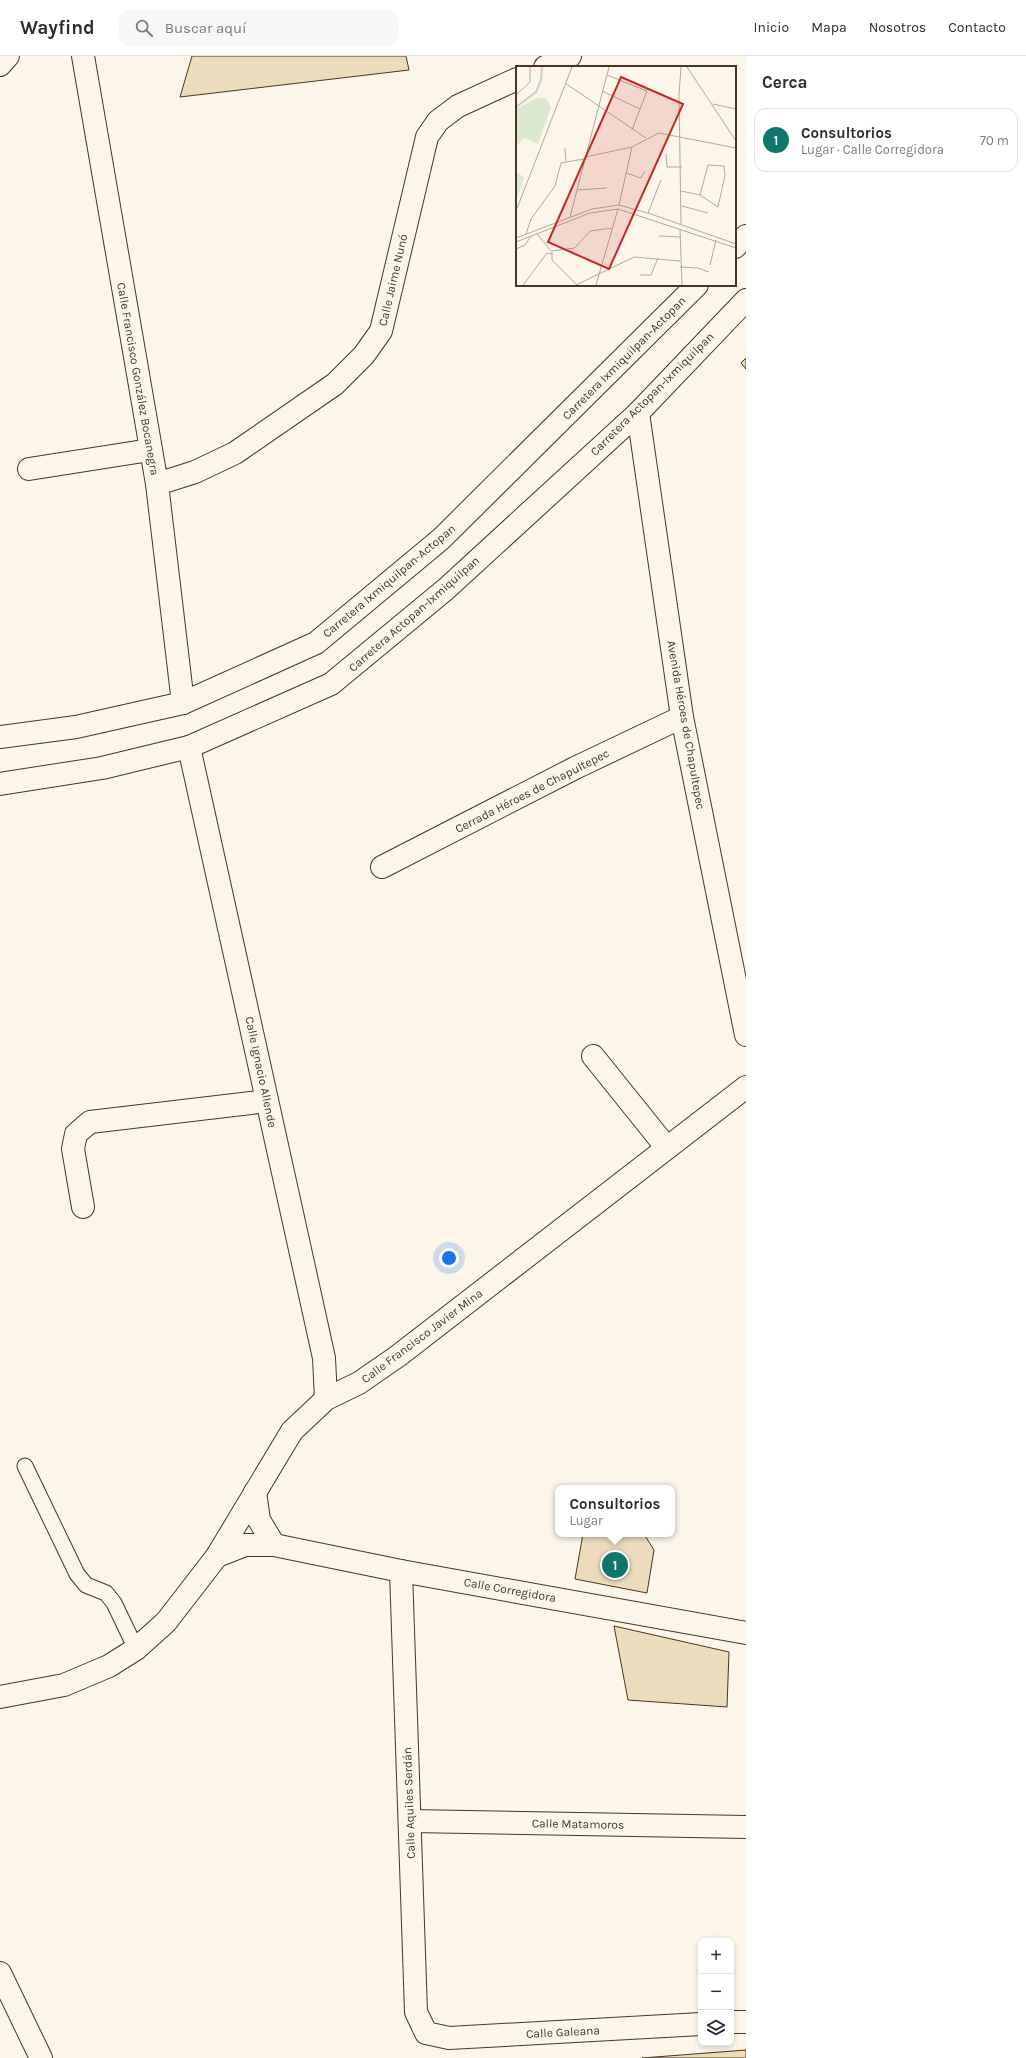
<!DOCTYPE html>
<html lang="es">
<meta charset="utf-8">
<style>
body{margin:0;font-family:Karla,sans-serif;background:#f7f7f7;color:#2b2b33}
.controls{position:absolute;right:12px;bottom:12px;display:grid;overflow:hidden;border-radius:8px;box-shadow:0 2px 6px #0003}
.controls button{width:36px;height:36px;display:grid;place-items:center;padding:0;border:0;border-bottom:1px solid #e1e1e2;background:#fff;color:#2b2b33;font:20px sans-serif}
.you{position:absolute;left:449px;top:1202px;width:14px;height:14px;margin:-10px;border:3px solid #fff;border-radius:50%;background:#1a73e8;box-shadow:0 0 0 6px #1a73e833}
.badge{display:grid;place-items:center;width:26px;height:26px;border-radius:50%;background:#0f766e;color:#fff;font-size:13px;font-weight:700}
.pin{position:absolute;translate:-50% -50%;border:2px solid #fff;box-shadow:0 1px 4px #0006}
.popup{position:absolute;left:555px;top:1429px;width:120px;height:52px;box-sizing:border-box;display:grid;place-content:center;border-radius:8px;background:#fff;filter:drop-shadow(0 1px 3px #0005);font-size:13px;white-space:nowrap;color:#7c7c81}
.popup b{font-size:15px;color:#2b2b33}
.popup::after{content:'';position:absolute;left:50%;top:100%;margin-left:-8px;border:8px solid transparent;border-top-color:#fff}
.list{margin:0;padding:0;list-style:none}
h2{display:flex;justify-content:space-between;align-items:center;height:52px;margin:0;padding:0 16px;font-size:17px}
h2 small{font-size:13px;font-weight:400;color:#7c7c81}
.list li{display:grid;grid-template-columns:26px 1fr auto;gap:12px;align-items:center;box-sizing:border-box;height:64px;margin:0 8px 8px;padding:0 8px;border:1px solid #e1e1e2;border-radius:12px}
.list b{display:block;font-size:15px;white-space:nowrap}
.list p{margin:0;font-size:13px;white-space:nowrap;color:#7c7c81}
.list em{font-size:13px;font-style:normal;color:#7c7c81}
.icon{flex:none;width:22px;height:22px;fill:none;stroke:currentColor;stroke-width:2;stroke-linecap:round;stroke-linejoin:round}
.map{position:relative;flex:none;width:746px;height:2002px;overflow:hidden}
header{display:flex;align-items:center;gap:24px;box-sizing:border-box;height:56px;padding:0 20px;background:#fff;border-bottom:1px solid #e1e1e2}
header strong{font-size:19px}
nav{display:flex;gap:22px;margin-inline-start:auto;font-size:14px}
.search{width:280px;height:36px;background:#f7f7f7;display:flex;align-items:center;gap:10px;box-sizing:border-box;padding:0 14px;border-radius:12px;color:#7c7c81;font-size:15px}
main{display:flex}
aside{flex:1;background:#fff}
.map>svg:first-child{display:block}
.building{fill:#ecdcbc;stroke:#4a3520}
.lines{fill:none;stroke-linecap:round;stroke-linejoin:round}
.service-casing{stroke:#4a3520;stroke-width:17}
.minor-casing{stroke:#4a3520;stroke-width:24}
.tertiary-casing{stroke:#4a3520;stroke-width:24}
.primary-casing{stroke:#4a3520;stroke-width:24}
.service{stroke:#fbf6e9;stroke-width:15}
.minor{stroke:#fbf6e9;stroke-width:22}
.tertiary{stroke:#fbf6e9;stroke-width:22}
.primary{stroke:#fbf6e9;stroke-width:22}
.labels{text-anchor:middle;stroke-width:3;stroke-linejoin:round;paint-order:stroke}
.street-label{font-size:12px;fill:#4a3520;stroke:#fbf6e9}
.inset-river{fill:none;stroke:#c9cecd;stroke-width:2}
.inset-road{fill:none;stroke:#b4a999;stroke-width:1}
.view{fill:#c62828;fill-opacity:0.15;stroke:#c62828;stroke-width:2}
.inset-edge{fill:none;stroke:#4a3520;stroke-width:2}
</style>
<header>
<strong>Wayfind</strong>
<div class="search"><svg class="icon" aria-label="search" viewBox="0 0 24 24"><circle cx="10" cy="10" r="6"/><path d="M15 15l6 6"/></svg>Buscar aquí</div>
<nav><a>Inicio</a><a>Mapa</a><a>Nosotros</a><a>Contacto</a></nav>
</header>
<main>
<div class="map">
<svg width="746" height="2002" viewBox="0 0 746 2002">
<rect width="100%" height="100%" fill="#fbf6e9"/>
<g class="building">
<path d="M192 0H406L409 14 180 41Z"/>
<path d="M746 302V313L741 307Z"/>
<path d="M583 1478H644L654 1494 647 1537 575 1523Z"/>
<path d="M614 1570 729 1596 727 1651 628 1644Z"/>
<path d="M746 1994V2002H642Z"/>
</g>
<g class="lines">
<defs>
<path id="service" d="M25 1410 77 1518 86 1529 106 1537 114 1547 136 1593"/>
<g id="minor">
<path d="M83 0 157 428 183 647"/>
<path d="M0 9 8 0"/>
<path d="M545 11 570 0"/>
<path d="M638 357 682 661 746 979"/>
<path d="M29 413 150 394"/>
<path d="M157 428 195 416 235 397 335 328 364 299 381 275 427 81 438 65 458 50 517 23"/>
<path d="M189 691 324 1302 326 1343"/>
<path d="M382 811 575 712 682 661"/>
<path d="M593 1000 667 1092"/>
<path d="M83 1151 73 1093 76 1078 90 1066 267 1045"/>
<path d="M255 1436 259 1464 274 1489"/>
<path d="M217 1500 245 1489H274L401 1515 746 1577"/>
<path d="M401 1515 416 1956 426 1977 449 1982 701 1968"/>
<path d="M0 1641 64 1629 109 1610 136 1593 166 1566 217 1500 292 1375 326 1343 359 1327 398 1300 746 1031"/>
<path d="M410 1765 746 1771"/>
<path d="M731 1966H746"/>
</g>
<path id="tertiary" d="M0 1917 41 2002"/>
<g id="primary">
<path d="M735 191 746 180"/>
<path d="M0 681 76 671 183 647 316 587 441 483 697 229"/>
<path d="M0 728 102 712 189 691 331 628 446 533 638 357 746 244"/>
</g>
</defs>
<use href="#service" class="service-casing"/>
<use href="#minor" class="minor-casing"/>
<use href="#tertiary" class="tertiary-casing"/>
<use href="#primary" class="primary-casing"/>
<use href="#service" class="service"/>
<use href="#minor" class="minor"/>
<use href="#tertiary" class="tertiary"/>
<use href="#primary" class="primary"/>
</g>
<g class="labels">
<g class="street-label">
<text transform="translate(393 224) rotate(-77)" y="4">Calle Jaime Nunó</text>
<text transform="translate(624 302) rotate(-45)" y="4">Carretera Ixmiquilpan-Actopan</text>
<text transform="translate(138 323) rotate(80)" y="4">Calle Francisco González Bocanegra</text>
<text transform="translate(652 338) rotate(-45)" y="4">Carretera Actopan-Ixmiquilpan</text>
<text transform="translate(389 525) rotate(-40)" y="4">Carretera Ixmiquilpan-Actopan</text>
<text transform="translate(414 558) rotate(-41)" y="4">Carretera Actopan-Ixmiquilpan</text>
<text transform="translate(686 669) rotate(80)" y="4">Avenida Héroes de Chapultepec</text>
<text transform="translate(532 735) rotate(-27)" y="4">Cerrada Héroes de Chapultepec</text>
<text transform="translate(261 1016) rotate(78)" y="4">Calle Ignacio Allende</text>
<text transform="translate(422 1280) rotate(-37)" y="4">Calle Francisco Javier Mina</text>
<text transform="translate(510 1534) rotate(10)" y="4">Calle Corregidora</text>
<text transform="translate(409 1747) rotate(-92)" y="4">Calle Aquiles Serdán</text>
<text transform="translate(578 1768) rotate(1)" y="4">Calle Matamoros</text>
<text transform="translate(563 1976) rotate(-3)" y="4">Calle Galeana</text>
</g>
</g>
<g transform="translate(516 10)">
<rect width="220" height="220" fill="#fbf6e9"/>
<path d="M21 32H30L35 41 22 78 8 72 0 80V43ZM0 106 8 111 2 129 0 128Z" fill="#dce7d0"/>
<path class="inset-river" d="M0 41 20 26 25 14 26 1"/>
<path class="inset-road" d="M171 1 220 75M91 9 131 25 116 64M49 17 130 72M86 25 124 43M0 29 14 16V1M197 38 220 43M49 82 50 95M150 88 151 101H166M69 91 116 81 143 67 220 82M110 107 125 112 129 105M61 124 91 122M165 125 184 129 202 141 209 109 208 100 192 99 184 129M103 139 116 81M166 140 192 147M0 145 56 1M132 147 145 114M54 151 93 1M165 158 163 29 165 1M164 163 166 219M10 168 15 153 39 120 45 97 68 93M21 168 35 185M143 170 164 171M0 172 76 143 103 139 132 147 220 178M0 176 74 147 102 143 220 182M0 183 9 179 15 170M35 185 59 182 74 165 96 162M36 186V194L61 219M194 199 200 174M164 201 182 202 193 206M124 209H135L142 192M7 219 31 187 36 188M60 219 118 191 164 195M80 219 102 143"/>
<path class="view" d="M105 11 167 38 93 203 32 176Z"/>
<rect width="220" height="220" class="inset-edge"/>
</g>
</svg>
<div class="controls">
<button>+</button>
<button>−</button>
<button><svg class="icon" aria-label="layers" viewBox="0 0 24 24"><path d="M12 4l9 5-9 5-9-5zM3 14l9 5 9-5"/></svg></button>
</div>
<div class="you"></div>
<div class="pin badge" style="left:615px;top:1509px">1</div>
<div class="popup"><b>Consultorios</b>Lugar</div>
</div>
<aside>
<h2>Cerca<small></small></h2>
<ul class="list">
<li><span class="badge">1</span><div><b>Consultorios</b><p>Lugar · Calle Corregidora</p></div><em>70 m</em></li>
</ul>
</aside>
</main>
